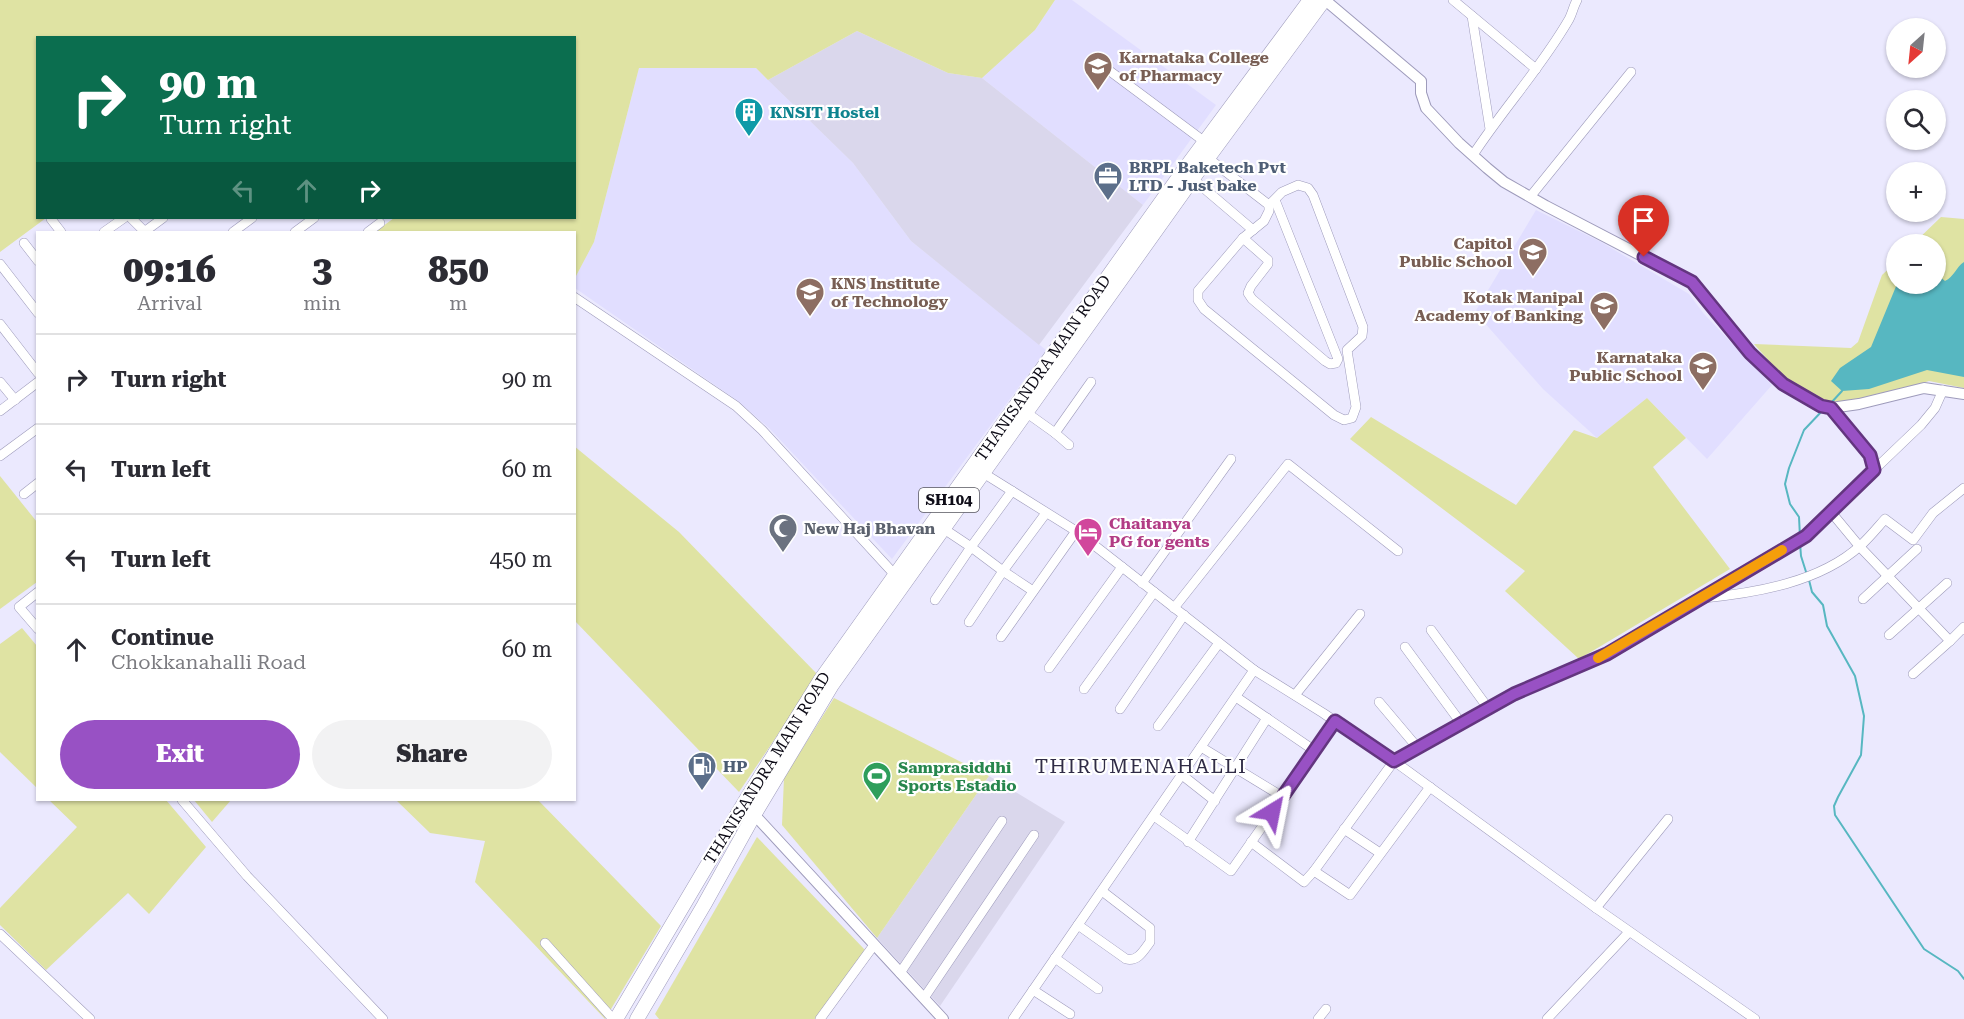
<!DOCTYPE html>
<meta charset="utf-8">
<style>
body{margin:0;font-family:"Roboto Serif",serif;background:#f2f2f3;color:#2b2b33;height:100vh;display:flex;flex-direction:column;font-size:22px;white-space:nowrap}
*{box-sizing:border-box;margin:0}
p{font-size:20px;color:#7c7c81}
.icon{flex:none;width:33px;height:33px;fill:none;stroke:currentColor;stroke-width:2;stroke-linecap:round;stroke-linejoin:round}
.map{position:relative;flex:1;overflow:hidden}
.details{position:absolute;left:36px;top:231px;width:540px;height:570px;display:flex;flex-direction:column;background:#fff;border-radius:0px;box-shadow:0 2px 4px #0004}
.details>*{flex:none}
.guide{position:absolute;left:36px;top:36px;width:540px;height:183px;border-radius:0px;box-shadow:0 2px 4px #0004;background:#0b6e4f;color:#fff;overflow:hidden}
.needle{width:39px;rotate:207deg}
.buttons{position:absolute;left:1886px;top:18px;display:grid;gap:12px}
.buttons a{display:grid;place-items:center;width:60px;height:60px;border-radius:50%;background:#fff;box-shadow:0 2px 4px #0004;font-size:30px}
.pin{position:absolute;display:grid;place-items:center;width:51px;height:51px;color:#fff;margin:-62px -26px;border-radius:50% 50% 50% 0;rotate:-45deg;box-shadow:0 0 6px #0007}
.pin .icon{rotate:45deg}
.me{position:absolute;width:66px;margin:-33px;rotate:35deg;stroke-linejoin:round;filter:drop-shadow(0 0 4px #0008)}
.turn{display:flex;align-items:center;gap:21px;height:126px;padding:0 24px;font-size:27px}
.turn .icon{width:78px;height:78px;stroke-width:2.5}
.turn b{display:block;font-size:42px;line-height:51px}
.lanes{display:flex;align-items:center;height:57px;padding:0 24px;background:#0003;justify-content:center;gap:30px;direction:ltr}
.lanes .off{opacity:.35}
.eta{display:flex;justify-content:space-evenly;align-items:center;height:102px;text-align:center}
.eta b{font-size:36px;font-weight:800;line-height:42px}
.primary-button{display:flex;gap:12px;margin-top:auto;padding:12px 24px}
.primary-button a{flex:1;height:69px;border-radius:36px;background:#9851c4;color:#fff;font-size:24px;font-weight:800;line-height:69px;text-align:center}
.primary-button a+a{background:#f2f2f3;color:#2b2b33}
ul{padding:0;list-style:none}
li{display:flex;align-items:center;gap:18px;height:90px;padding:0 24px;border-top:2px solid #e1e1e2}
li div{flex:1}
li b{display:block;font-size:22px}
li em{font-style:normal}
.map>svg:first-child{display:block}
</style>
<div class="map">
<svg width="1964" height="1019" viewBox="0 0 1964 1019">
<rect width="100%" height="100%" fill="#ebe9fe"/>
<g fill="#e1deff">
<polygon points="1055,0 1072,0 1216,105 1143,205 982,78 1035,30"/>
<polygon points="639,68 756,68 853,163 911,241 1046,350 892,559 769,428 738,401 575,288 575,278 594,242"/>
<polygon points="1536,210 1601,242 1689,294 1704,314 1772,385 1707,459 1647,398 1597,438 1543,389 1475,312"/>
</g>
<g fill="#dad7ec">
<polygon points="857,31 948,73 982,78 1143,205 1039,345 911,241 853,163 768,80"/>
<polygon points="989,776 1065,822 940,1006 877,938"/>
</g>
<g fill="#dfe3a3">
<polygon points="0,0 1055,0 1035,30 982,78 948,73 857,31 768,80 756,68 639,68 594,242 575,278 574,232 375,232 394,218 574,218 574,38 38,38 38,218 46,218 0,252"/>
<polygon points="1941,217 1964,219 1964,388 1929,381 1880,396 1837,404 1815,399 1784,378 1754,344 1851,348 1858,342 1882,275 1896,262 1896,284 1935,284 1935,244 1913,244"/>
<polygon points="1647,398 1686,438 1653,467 1730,569 1579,659 1505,591 1525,571 1350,439 1371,417 1516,505 1574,430 1597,438"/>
<polygon points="574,446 679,532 818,675 739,792 575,621"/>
<polygon points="0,476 37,522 37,582 0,609"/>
<polygon points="22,628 37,646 37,788 0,752 0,644"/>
<polygon points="834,698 989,776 877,938 782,825 784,778"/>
<polygon points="49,800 166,800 206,847 149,914 128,893 46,970 0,925 0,908 77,827"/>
<polygon points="194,800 231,800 212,822"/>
<polygon points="396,800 538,800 661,926 605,1019 475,882 485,841 430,833"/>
<polygon points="757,837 865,950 815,1019 659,1019 655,1014"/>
</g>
<path fill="#57b7c1" d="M 1964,262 L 1964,377 L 1927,370 L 1869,389 L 1842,391 L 1831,381 L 1840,368 L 1871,347 L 1897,284 L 1935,284 L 1935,273 L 1945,281 C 1954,277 1956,267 1964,262 Z"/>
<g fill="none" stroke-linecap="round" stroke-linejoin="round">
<g stroke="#57b7c1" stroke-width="2">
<polyline points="1830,404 1842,391"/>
<polyline points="1800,537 1799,517 1790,504 1785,484 1789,468 1804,430 1823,410"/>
<polyline points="1800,543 1801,556 1807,575"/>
<polyline points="1809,580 1812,592 1823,605 1827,626 1855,676 1864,716 1861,755 1838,797 1834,806 1835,815 1924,949 1958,971 1964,979"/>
</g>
<g stroke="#9e9bbb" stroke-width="10">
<g id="minor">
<polyline points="1453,0 1536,69"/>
<polyline points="1472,16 1490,129"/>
<polyline points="1099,63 1205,142"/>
<path d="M 1473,155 C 1503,109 1540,69 1568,21 C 1572,15 1573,7 1577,0"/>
<polyline points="1208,158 1269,205"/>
<polyline points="1193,179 1253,230"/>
<polygon points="1298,185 1308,188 1313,195 1363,327 1362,336 1347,350 1356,407 1352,418 1344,420 1334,415 1204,309 1198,300 1198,291 1243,238 1264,221 1269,211 1269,205 1282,192"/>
<polyline points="1530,197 1631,72"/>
<polyline points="131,218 145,232"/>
<polyline points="51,219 61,232"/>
<polyline points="104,232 124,218"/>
<polyline points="144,232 163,218"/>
<polyline points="233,232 252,218"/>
<polyline points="295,232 314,218"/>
<polyline points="368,232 380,223"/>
<polyline points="1243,238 1268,260 1268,264 1251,286 1248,293 1252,299 1325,361 1330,364 1336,363 1338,359 1275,200"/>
<polyline points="24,243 38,261"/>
<polyline points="0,264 38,313"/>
<polyline points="574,297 736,406 762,430 895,575"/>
<polyline points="0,324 38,373"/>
<polyline points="0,382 15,400"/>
<polyline points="0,411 38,382"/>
<polyline points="1027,413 1055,433 1091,382"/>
<polyline points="1055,433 1069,445"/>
<polyline points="0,456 38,428"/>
<polyline points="1874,470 1921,425 1935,408 1943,390"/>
<polyline points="980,471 1076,531 1254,670"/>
<polyline points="1012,491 971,547 1003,571 1046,513"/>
<polyline points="24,494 38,483"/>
<polyline points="1831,512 1860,547 1950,641 1913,674"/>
<polyline points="1142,583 1231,459"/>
<polyline points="38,592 19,607 38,629"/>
<path d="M 1704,598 C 1756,593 1820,582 1860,546 C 1869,538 1877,528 1885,519 L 1913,540 L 1933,513 L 1964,488"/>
<polyline points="1863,599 1917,549"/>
<polyline points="935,600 971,547 944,529"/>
<polyline points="1174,608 1288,464 1398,551"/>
<polyline points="969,622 1003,571 1033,591"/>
<polyline points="1431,630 1488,708"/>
<polyline points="1889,635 1947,583"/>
<polyline points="1001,637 1076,531"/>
<polyline points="1950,641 1964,627"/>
<polyline points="1405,647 1461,723"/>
<polyline points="1049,668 1122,567"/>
<polyline points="1084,689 1154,592"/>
<polyline points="1295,695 1360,614"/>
<polyline points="1236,697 1315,751"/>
<polyline points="1379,702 1417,747"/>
<polyline points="1120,709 1184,615"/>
<polyline points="1158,726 1219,643"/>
<polyline points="1182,775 1215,801"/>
<polyline points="1430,787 1350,895 1314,871 1394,761 1514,694 1607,654 1806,536 1874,470 1870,455 1831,408"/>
<polyline points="1283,797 1335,721"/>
<polyline points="182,800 247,876 383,1019"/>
<polyline points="1154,816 1231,871 1283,797 1201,747"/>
<polyline points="1344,829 1380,853"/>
<polyline points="1188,842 1267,718"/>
<polyline points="1251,842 1304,882 1314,871"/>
<polyline points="1596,908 1755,1019"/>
<path d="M 1078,925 L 1126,959 C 1138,962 1144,950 1150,942 L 1150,928 L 1102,891"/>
<polyline points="0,934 90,1019"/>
<polyline points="545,943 613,1019"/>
<polyline points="1055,958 1098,989"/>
<polyline points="900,973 1002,821"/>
<polyline points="1033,990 1070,1014"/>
<polyline points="924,998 1034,835"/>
<polyline points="820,1019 874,945"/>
<polyline points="1013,1019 1254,670 1323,713 1394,761 1596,908 1668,819"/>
<polyline points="1318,1019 1326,1009"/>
<polyline points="1547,1019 1629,932"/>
</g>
</g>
<g stroke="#9e9bbb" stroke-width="12">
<g id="tertiary">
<polyline points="1325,0 1421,81 1421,93 1426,108 1459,143 1487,168 1504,182 1546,206 1692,282 1750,353 1783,384 1804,397 1821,407 1831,408 1859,404 1924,388 1964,394"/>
<polyline points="750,810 943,1019"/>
</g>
</g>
<g stroke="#9e9bbb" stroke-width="15">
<g id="primary">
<polyline points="616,1019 744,803 821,679 1186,167 1310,0"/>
<polyline points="637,1019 704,905 754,815 832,685 1197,173 1324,0"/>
</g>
</g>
<use href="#minor" stroke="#fff" stroke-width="9"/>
<use href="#tertiary" stroke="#fff" stroke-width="10"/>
<use href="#primary" stroke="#fff" stroke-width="14"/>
</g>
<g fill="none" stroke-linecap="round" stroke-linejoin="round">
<g stroke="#63357f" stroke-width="15">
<polyline id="route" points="1272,812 1335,721 1394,761 1514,694 1607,654 1796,542 1806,536 1874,470 1870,455 1831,408 1821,406 1783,384 1750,353 1692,282 1644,257"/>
</g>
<use href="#route" stroke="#9851c4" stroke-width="10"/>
<polyline stroke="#f59e0b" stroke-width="10" points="1598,658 1782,550"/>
</g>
<defs>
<g id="university-pin" transform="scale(1.5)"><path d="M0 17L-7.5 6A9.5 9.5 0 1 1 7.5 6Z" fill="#8d6e63" stroke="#fff"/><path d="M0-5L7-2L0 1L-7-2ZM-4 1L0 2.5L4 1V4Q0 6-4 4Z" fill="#fff"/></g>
<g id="building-pin" transform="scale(1.5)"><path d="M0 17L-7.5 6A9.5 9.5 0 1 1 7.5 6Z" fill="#0f9aa8" stroke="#fff"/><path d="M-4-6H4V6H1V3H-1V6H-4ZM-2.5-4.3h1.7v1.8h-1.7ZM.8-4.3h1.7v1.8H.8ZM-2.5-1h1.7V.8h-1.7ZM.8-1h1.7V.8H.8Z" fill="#fff"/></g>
<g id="office-pin" transform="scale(1.5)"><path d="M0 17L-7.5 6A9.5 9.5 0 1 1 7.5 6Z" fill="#5c6f8a" stroke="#fff"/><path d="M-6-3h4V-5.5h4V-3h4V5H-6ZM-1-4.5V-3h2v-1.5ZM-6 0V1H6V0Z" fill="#fff"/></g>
<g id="school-pin" transform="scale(1.5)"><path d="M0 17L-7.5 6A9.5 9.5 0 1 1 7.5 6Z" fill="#8d6e63" stroke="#fff"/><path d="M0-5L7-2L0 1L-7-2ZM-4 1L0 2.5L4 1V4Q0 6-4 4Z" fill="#fff"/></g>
<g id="mosque-pin" transform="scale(1.5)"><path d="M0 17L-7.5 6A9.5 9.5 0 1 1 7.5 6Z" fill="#6b7280" stroke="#fff"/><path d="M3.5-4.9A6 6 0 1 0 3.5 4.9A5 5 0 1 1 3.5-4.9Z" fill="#fff"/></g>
<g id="hotel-pin" transform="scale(1.5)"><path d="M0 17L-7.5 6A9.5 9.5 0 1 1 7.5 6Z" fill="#d1479c" stroke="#fff"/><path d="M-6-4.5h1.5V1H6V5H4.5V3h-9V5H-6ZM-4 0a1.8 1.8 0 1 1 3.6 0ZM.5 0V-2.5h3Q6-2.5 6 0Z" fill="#fff"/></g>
<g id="fuel-pin" transform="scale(1.5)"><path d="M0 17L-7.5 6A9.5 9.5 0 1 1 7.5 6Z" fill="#5c6f8a" stroke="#fff"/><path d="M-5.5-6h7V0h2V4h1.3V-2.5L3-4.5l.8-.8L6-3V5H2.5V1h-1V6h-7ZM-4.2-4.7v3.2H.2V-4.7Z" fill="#fff"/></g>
<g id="stadium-pin" transform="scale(1.5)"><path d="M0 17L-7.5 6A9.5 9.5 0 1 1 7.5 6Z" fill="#2e9e5b" stroke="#fff"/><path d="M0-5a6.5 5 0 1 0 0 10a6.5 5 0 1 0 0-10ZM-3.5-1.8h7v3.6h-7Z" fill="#fff"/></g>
</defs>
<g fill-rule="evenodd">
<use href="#university-pin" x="1098" y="66"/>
<use href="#building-pin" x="749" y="112"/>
<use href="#office-pin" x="1108" y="176"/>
<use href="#school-pin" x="1533" y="252"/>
<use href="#university-pin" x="810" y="292"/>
<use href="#university-pin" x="1604" y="306"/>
<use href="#school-pin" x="1703" y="366"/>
<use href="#mosque-pin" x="783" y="528"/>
<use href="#hotel-pin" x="1088" y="532"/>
<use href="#fuel-pin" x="702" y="766"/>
<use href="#stadium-pin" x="877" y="776"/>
</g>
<g text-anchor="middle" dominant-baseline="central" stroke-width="4.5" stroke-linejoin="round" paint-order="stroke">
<rect fill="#fff" stroke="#56555d" stroke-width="1.5" x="919" y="488" width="60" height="24" rx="4.5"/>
<g font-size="15" font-weight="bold" fill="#0e0c17">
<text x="949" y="500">SH104</text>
</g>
<g font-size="16" font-weight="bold" fill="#785e54" stroke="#fff" text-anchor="end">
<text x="1119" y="57" text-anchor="start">Karnataka College<tspan x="1119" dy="18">of Pharmacy</tspan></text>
<text x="1512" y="243">Capitol<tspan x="1512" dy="18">Public School</tspan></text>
<text x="831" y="283" text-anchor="start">KNS Institute<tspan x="831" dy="18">of Technology</tspan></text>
<text x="1583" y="297">Kotak Manipal<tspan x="1583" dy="18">Academy of Banking</tspan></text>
<text x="1682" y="357">Karnataka<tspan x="1682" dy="18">Public School</tspan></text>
</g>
<g font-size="16" font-weight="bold" fill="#0d838f" stroke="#fff" text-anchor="start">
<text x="770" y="112">KNSIT Hostel</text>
</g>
<g font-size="16" font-weight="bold" fill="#4e5e75" stroke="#fff" text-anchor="start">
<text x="1129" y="167">BRPL Baketech Pvt<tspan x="1129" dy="18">LTD - Just bake</tspan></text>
<text x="723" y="766">HP</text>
</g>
<g font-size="16" fill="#0e0c17" stroke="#fff">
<text transform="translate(1043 368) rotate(-55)">THANISANDRA MAIN ROAD</text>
<text transform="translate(767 768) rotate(-58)">THANISANDRA MAIN ROAD</text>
</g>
<g font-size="16" font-weight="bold" fill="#b23c85" stroke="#fff" text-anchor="start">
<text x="1109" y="523">Chaitanya<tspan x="1109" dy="18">PG for gents</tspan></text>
</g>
<g font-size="16" font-weight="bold" fill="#5b616d" stroke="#fff" text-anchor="start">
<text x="804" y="528">New Haj Bhavan</text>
</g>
<g font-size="16" font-weight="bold" fill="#27864d" stroke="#fff" text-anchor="start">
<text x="898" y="767">Samprasiddhi<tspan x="898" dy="18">Sports Estadio</tspan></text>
</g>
<g font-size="20" letter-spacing="1.5" fill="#302c46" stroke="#fff">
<text x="1141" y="766">THIRUMENAHALLI</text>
</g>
</g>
</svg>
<div class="buttons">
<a><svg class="needle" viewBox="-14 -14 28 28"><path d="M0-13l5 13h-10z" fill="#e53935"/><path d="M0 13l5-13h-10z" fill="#7c7c81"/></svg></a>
<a><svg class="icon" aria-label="search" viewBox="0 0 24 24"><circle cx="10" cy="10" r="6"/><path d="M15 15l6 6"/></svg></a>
<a>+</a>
<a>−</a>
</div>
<div class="pin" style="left:1644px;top:257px;background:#d93025"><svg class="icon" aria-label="arrive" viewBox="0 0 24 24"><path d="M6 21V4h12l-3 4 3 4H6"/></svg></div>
<svg class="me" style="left:1272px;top:812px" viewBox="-20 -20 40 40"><path d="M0-17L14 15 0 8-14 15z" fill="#9851c4" stroke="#fff" stroke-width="4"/></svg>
<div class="guide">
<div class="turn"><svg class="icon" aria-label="right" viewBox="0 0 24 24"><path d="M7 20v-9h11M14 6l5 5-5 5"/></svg><div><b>90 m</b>Turn right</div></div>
<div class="lanes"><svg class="icon off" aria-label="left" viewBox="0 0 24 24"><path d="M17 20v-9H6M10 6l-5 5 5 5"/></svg><svg class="icon off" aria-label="ahead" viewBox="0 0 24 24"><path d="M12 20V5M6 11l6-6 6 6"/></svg><svg class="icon" aria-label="right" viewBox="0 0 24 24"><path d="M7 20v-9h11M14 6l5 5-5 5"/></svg></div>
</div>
<section class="details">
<div class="eta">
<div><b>09:16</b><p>Arrival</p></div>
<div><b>3</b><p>min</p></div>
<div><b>850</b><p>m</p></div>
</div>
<ul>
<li><svg class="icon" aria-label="right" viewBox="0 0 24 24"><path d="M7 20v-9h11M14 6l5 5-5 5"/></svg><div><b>Turn right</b></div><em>90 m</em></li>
<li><svg class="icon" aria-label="left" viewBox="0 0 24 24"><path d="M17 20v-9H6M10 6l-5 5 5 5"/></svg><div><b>Turn left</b></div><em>60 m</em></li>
<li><svg class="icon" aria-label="left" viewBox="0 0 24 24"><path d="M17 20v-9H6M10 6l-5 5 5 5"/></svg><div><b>Turn left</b></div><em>450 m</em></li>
<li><svg class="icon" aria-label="ahead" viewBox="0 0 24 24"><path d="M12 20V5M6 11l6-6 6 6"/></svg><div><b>Continue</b><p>Chokkanahalli Road</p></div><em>60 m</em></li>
</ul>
<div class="primary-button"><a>Exit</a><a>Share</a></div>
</section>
</div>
